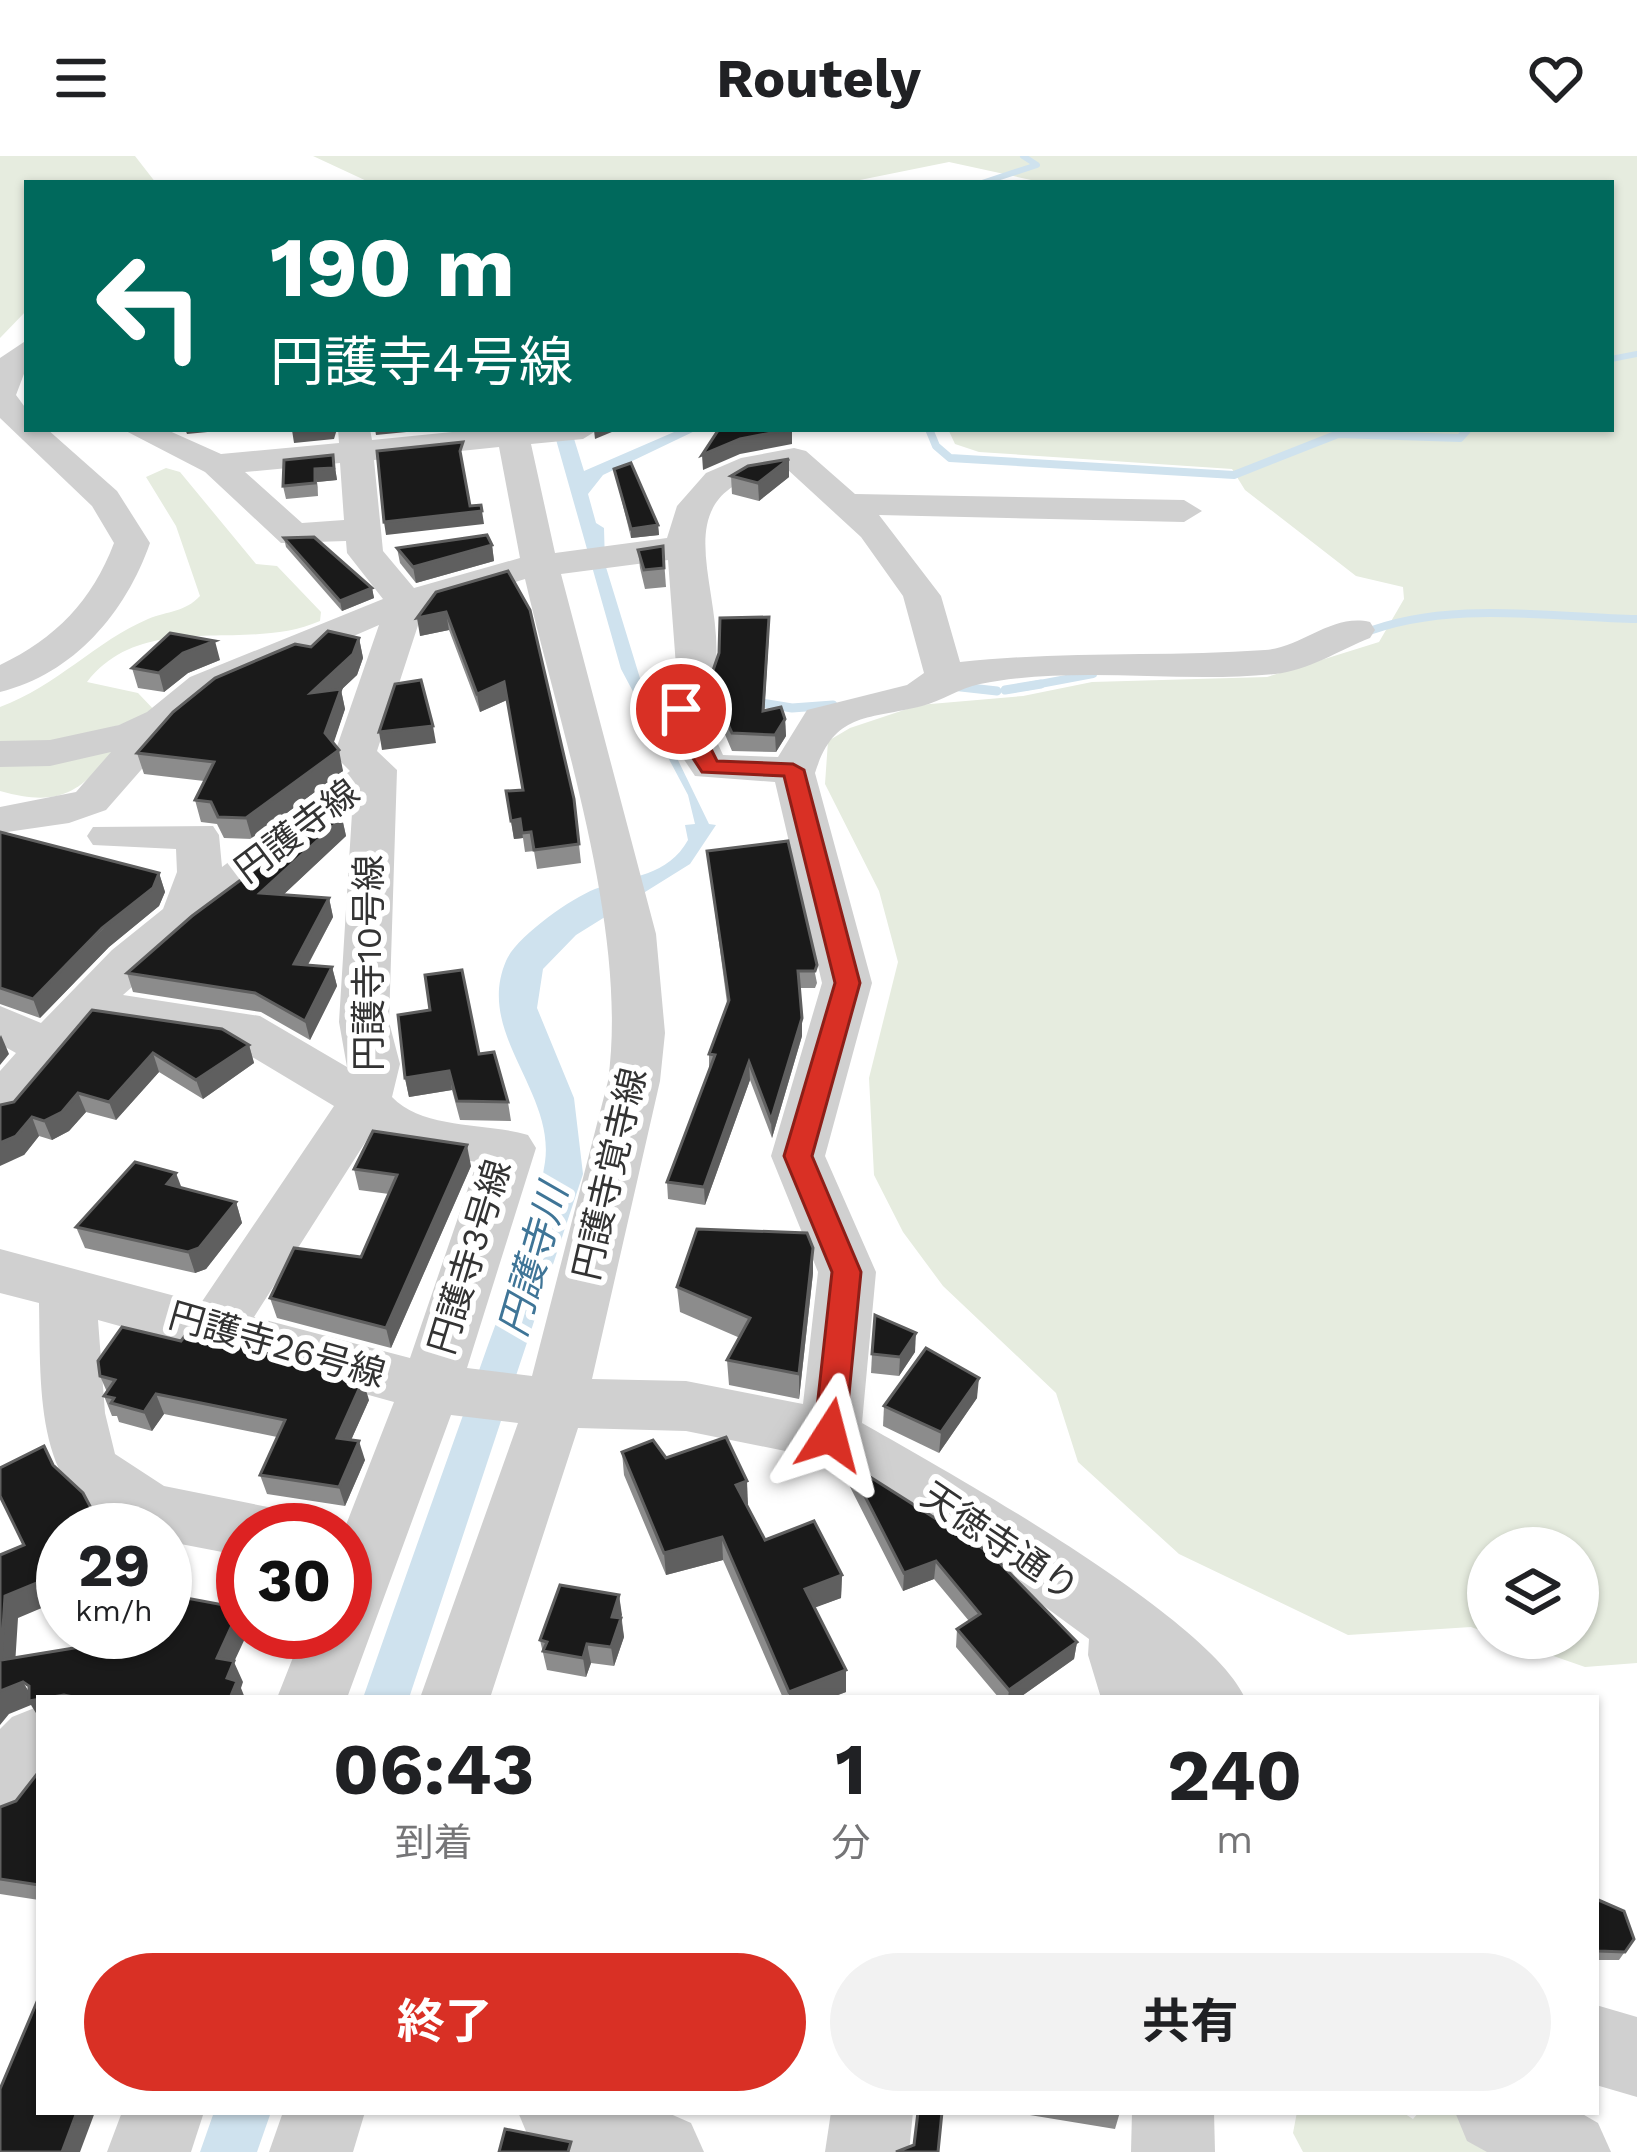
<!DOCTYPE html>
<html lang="ja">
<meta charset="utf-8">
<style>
body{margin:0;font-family:"Work Sans","Noto Sans JP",sans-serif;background:#f2f2f2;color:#202124;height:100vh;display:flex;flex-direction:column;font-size:45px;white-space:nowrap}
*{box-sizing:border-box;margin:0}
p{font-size:39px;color:#757577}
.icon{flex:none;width:66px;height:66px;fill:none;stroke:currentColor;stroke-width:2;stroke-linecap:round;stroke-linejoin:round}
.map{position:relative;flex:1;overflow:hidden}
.sheet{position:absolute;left:36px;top:1539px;width:1563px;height:420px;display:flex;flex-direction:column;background:#fff;border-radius:0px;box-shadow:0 3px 9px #0004}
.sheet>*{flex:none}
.guide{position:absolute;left:24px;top:24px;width:1590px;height:252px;border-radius:0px;box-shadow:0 3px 9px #0004;background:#00695c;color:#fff;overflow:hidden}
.buttons{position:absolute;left:1467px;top:1371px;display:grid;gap:24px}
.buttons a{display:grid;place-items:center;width:132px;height:132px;border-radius:50%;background:#fff;box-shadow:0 3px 9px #0004;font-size:60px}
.speed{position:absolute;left:36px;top:1347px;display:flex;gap:24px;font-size:60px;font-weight:700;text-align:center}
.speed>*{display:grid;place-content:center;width:156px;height:156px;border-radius:50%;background:#fff;box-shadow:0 3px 9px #0004;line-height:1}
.speed small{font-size:30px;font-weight:400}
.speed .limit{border:18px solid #d22;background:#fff;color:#111}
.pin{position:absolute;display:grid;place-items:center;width:102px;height:102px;color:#fff;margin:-51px;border:6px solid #fff;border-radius:50%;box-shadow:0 3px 12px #0007}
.me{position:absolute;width:132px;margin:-66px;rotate:9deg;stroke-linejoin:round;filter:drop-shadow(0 0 9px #0008)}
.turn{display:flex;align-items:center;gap:42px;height:252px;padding:0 48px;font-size:54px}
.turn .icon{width:156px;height:156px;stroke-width:2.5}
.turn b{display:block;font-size:84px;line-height:102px}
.eta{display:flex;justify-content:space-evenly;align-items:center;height:204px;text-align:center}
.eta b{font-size:72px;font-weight:700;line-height:84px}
.primary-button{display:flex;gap:24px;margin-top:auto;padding:24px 48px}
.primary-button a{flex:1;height:138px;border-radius:72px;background:#d93025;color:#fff;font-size:48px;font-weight:700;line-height:138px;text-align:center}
.primary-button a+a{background:#f2f2f2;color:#202124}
header{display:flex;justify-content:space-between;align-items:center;height:156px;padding:0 48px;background:#fff;font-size:54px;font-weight:700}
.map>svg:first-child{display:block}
</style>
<header><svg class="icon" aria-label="menu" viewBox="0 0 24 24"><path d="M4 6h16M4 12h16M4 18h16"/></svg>Routely<svg class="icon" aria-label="heart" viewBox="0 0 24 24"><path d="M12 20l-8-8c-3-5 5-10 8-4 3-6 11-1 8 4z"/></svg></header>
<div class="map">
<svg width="1637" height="1996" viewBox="0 0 1637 1996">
<rect width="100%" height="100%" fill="#fff"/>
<g fill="#e6ecdf">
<polygon points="0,0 135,0 156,27 27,27 27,154 0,182"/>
<polygon points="313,0 1637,0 1637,1507 1585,1511 1502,1482 1578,1482 1578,1392 1488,1392 1488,1477 1471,1471 1348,1479 1179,1398 1078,1306 1056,1237 943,1130 903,1076 874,1019 869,922 898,806 879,735 825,628 828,585 850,572 919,549 1023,540 1092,526 1267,521 1379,486 1404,443 1403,431 1356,420 1245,334 1232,313 979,296 955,288 948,273 1611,273 1611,27 1045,27 949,6 845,27 371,27"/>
<path d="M 166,312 L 180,316 L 256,408 L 277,410 L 321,456 L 320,465 C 245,498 145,452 87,526 L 138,537 L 158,558 L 64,585 L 0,589 L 0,551 C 57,530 96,485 148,463 C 168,455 185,456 200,440 L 176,370 L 146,321 Z"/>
<path d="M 121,587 C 82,634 63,653 0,635 L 0,608 Z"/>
<polygon points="1297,1956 1402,1956 1413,1963 1419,1956 1464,1956 1514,1996 1303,1996 1293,1977"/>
</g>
<g fill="#cfe2ee">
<path d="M 571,273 L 584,315 L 681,273 L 699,273 L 603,319 L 588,338 L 596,367 L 604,372 L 605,408 L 643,532 L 709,668 L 716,669 L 690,708 L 576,779 L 543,813 L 537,852 L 574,942 L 583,1018 L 409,1542 L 363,1542 C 402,1430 442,1318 482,1206 C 504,1142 535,1074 545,1006 C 555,935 475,877 506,805 C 516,781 570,743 595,733 C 631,720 668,720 688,684 L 685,669 L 695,668 L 688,639 L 621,513 L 555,280 Z"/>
<polygon points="214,1956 271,1956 257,1996 200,1996"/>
</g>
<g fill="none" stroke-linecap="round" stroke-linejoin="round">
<g stroke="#cfe2ee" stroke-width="6">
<polyline points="982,27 1037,9 1023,0"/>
<polyline points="1611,203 1637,198"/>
</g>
<g stroke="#cfe2ee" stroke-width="8">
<polyline points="929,273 936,290 950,302 1234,319 1338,278 1460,282 1468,273"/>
<path d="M 1362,478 C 1446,444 1548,461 1637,463"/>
<polyline points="952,530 957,531"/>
<polyline points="1024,531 1093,518"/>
</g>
<g stroke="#cfe2ee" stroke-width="9">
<polyline points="952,530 997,535"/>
<polyline points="1005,534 1041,528"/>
<polyline points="756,546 792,552 833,549"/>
</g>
<g fill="#d0d0d0" fill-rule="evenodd">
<path d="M 27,184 L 27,210 L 16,239 L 27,254 L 27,273 L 47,273 L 117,335 L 150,387 C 126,456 74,518 0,536 L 0,509 C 56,482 92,445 114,387 L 92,350 L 0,262 L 0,202 Z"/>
<path d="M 122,273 L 165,273 L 221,298 L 339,287 L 338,273 L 370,273 L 372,284 L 482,273 L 599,273 L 583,283 L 531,288 L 555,397 L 667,382 L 677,350 L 706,317 L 741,302 L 794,292 L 806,295 L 855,338 L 1184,344 L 1202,355 L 1184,366 L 879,359 L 941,440 L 960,506 C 1061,495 1163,501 1265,494 C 1301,492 1332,457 1370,466 L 1375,474 L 1370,482 C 1340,494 1307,515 1275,518 C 1178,528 1077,509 980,528 C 959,532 942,545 922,550 C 866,564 834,556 815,617 L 872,827 L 825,1000 L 876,1116 L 862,1267 C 948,1316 1208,1460 1245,1542 L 1101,1542 L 1088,1499 L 1089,1483 L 951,1382 L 815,1301 L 686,1275 L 578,1272 L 490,1542 L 420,1542 L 518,1267 L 451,1259 L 347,1542 L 277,1542 L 303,1476 L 345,1476 L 344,1374 L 394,1246 L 98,1164 L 105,1257 L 115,1298 L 164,1330 L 283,1354 L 292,1374 L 243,1374 L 243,1400 L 165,1385 L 165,1374 C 32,1374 41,1245 39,1147 L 0,1137 L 0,1093 L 201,1147 L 334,950 L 229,887 L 97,868 L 19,962 L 0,967 L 0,915 L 16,897 L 0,888 L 0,850 L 41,867 L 112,794 L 163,753 L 177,716 L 176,693 L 93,689 L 87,680 L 93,671 L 213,670 L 219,679 L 222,711 L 350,615 L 334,599 L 379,469 L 218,539 L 176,574 L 106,654 L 69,667 L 0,677 L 0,651 L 76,636 L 111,596 L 50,610 L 0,611 L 0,585 L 50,584 L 119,569 L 147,556 L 190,521 L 383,443 L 347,397 L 346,385 L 281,387 L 205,316 ZM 499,291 L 520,402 L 414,432 L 383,395 L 374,304 ZM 340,307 L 344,364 L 302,367 L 245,316 ZM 787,313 L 861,381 L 903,440 L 924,517 L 907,529 L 807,554 L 778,601 L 723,599 L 702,553 C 706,539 715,523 716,508 C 723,423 657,332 787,313 ZM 668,404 L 676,510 L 660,553 L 669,581 L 695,620 L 775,626 L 822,827 L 771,1000 L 818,1116 L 803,1248 L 686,1225 L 592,1223 L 660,925 L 665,877 L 656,778 L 561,418 ZM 525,423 C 560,574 629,773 608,925 L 532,1220 L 467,1212 L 536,992 L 528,979 C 485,966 423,974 392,941 L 400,908 L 389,866 L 397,614 L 377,595 L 423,454 ZM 352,657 L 339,866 L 347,911 L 260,860 L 123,839 L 195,775 ZM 368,982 L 392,993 L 477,1006 L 410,1202 L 254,1161 Z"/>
<polygon points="37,1551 39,1632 26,1659 0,1669 0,1573 12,1561"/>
<polygon points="1596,1849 1637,1861 1637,1941 1596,1929"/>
<polygon points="122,1956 204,1956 191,1996 107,1996"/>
<polygon points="283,1956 365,1956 353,1996 269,1996"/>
<polygon points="518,1956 666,1956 691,1967 704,1996 557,1996 530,1985"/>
<polygon points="831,1956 913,1956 909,1996 825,1996"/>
<polygon points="1132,1956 1214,1956 1215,1996 1131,1996"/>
<polygon points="1455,1956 1579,1956 1598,1967 1611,1996 1487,1996 1467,1985"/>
</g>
</g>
<g fill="#8c8c8c">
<polygon points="333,299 337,324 317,326 318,340 286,343 283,330"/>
<polygon points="789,303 789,321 759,345 732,338 731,320"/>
<polygon points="614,313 658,369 659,379 631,382"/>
<polygon points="284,382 372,432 374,442 342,455 286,391"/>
<polygon points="492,389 494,405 416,427 400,407 397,392"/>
<polygon points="663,390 666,431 645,433 640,412 638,394"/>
<polygon points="436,436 574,643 581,707 537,713 534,695 525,696 523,682 514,683 506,635 522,634 507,544 480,556 449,474 420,480"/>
<polygon points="769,461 764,555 785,563 786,580 776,596 732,595 710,543 709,526"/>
<polygon points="359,482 363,502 357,519 341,534 345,553 333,587 343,615 252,683 224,682 217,668 201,666 195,644 204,625 144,618 137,597 311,491"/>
<polygon points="220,504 188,517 164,536 138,532 132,512"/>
<polygon points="342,662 346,680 283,739 329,742 333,761 308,809 332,811 337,830 310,884 261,856 133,836 127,817"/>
<polygon points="0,676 159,717 165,736 159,750 109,791 40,862 0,848"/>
<polygon points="788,685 817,827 815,832 799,832 802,880 772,982 750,924 705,1049 668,1043 667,1026 709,914 709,898 727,847 707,695"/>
<polygon points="92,854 249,889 254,907 203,943 159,916 116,964 86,956 69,975 52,984 39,980 24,999 14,946"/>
<polygon points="479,898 508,946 511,965 460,964 452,934 409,941 405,922"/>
<polygon points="471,1010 391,1192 277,1162 270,1142 361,1101 389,1038 359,1034 354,1013"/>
<polygon points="182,1032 236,1046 242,1067 206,1113 195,1117 85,1092 76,1071"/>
<polygon points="813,1092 813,1117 799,1243 729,1229 727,1204 740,1182 680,1156 677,1131"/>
<polygon points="915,1196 899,1220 871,1217 872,1198"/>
<polygon points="100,1220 369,1244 351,1284 365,1304 345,1350 267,1338 260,1319 277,1281 164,1258 152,1275 119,1266 117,1260 112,1260 104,1240 107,1236"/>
<polygon points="977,1242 939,1297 883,1270 884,1250"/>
<polygon points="622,1296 666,1302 748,1348 746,1348 765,1384 842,1419 841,1442 815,1451 846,1514 846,1536 830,1542 783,1542 723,1404 666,1419 624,1319"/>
<polygon points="848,1307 1077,1486 1074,1503 1019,1542 999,1542 956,1491 957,1473 969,1465 934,1423 903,1435 847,1325"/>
<polygon points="619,1439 624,1481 614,1510 591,1507 586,1521 547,1514 540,1484"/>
<polygon points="39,1618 39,1744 0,1738 0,1651 16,1645"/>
<polygon points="1596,1743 1634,1783 1619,1804 1596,1804"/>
<polygon points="1012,1956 1120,1956 1115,1973"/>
</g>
<g fill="#5f5f5f">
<polygon points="185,273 228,273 228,274 187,278"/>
<polygon points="299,273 337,273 334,283 294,287 292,274"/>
<polygon points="375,273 437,273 376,279"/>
<polygon points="597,273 619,273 595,283 594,274"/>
<polygon points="792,273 792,288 740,298 703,314 702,299 740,283"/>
<polygon points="333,299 337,324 317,326 318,340 315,313"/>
<polygon points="789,303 789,321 759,345 758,327"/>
<polygon points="482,355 484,368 386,379 384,366"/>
<polygon points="658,369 659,379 631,382 631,373"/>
<polygon points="492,389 494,405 416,427 413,411"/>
<polygon points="372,432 374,442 342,455 340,445"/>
<polygon points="446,456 449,474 420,480 417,462"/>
<polygon points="769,461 769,478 763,573 763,555"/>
<polygon points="359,482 363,502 357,519 341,534 345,553 330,598 325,577 311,537"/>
<polygon points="215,485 220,504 188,517 164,536 159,517 183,497"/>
<polygon points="504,526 507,544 480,556 477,538"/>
<polygon points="785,563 786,580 776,596 775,579"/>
<polygon points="433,570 436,587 382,594 379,576"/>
<polygon points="339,594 343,615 252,683 246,662"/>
<polygon points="342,662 346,680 265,756 260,737"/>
<polygon points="520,663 523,682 514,683 511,665"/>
<polygon points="159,717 165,736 159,750 109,791 40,862 33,843"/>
<polygon points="329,742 333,761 298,827 294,808"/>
<polygon points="332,811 337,830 310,884 305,865"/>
<polygon points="802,862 802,880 772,982 771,964"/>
<polygon points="1,879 9,898 0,909 0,881"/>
<polygon points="249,889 254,907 203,943 196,924"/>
<polygon points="153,897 159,916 116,964 109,946"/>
<polygon points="749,906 750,924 705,1049 704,1031"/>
<polygon points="449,915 452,934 409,941 405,922"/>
<polygon points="78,937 86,956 69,975 52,984 44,965"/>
<polygon points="32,961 39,980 24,999 0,1010 0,987"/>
<polygon points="467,989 471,1010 391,1192 386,1172"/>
<polygon points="176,1017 184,1038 167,1028"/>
<polygon points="236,1046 242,1067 206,1113 195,1117 188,1096"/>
<polygon points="813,1092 813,1117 799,1243 799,1218"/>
<polygon points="916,1177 915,1196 899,1220 900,1201"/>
<polygon points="979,1222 977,1242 939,1297 941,1276"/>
<polygon points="363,1224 369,1244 343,1302 337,1282"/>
<polygon points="156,1238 164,1258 152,1275 144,1256"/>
<polygon points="359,1285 365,1304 345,1350 339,1331"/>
<polygon points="747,1325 748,1348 737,1352 736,1329"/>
<polygon points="722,1381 723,1404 666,1419 664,1397"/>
<polygon points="936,1405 934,1423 903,1435 904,1417"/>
<polygon points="61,1417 63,1443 18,1462 14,1525 1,1504 5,1440"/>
<polygon points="842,1419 841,1442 806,1455 805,1433"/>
<polygon points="619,1439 622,1459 614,1480 612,1461"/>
<polygon points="240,1452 243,1460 243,1476 248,1476 234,1506 243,1526 241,1532 245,1542 230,1542 217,1502"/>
<polygon points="621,1462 624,1481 614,1510 611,1491"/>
<polygon points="1077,1486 1074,1503 1019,1542 1008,1542 1009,1534"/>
<polygon points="587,1488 591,1507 586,1521 583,1502"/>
<polygon points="846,1514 846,1536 830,1542 789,1542 789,1536"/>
<polygon points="23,1526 34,1544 39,1543 39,1562 31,1549 9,1558 0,1569 0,1535"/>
<polygon points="77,1956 95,1956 80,1996 62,1996"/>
</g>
<g fill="#1a1a1a" stroke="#5f5f5f" stroke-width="3">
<polygon points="719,273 792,273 740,283 702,299"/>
<polygon points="463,286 460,295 470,350 481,349 482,355 384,366 377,295"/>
<polygon points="333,299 334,312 315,313 315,327 283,330 284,304"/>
<polygon points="789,303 758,327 731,320 748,310"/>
<polygon points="631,307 658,369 631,373 614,313"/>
<polygon points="487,379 492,389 413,411 397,392"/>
<polygon points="314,381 372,432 340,445 284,382"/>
<polygon points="663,390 664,412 644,414 638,394"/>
<polygon points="508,415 530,454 574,643 579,688 534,694 531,676 522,677 520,663 511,665 506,635 523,634 504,526 477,538 446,456 417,462 436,436"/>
<polygon points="769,461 763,555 781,551 785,563 775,579 732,577 709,526 719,497 720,462"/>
<polygon points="328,475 359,482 353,498 311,537 341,533 325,577 339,594 246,662 218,661 211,646 195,644 214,606 137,597 173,556 215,522 295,488 311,491"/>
<polygon points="170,477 215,485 183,497 159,517 132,512"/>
<polygon points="421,524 433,570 379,576 395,528"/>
<polygon points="335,654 342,662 260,737 329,742 294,808 332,811 305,865 255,837 127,817 192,760"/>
<polygon points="0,676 159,717 153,732 102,772 33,843 0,832"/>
<polygon points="788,685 817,809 815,815 798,815 802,862 771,964 749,906 704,1031 667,1026 715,899 709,898 729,844 707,695"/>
<polygon points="462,814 479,898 494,896 508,946 457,945 449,915 405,922 398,859 430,854 425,819"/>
<polygon points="92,854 222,873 249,889 196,924 153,897 109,946 78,937 62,956 44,965 32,961 16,980 0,987 0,949 14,946"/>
<polygon points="373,975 467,989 386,1172 270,1142 294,1092 361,1101 397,1019 354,1013"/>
<polygon points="135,1006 176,1017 167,1028 236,1046 199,1092 188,1096 76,1071"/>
<polygon points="697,1073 807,1077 813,1092 799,1218 727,1204 750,1162 677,1131"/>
<polygon points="875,1159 916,1177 900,1201 872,1198"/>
<polygon points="122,1171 181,1185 188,1176 363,1224 337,1282 359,1285 339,1331 260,1319 285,1264 156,1238 144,1256 111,1247 114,1242 104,1240 115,1224 100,1220 98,1205"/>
<polygon points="926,1192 979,1222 941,1276 884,1250"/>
<polygon points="726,1281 747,1325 736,1329 765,1384 814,1365 842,1419 805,1433 846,1514 789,1536 722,1381 664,1397 622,1296 653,1284 666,1302"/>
<polygon points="44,1290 53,1309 83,1337 100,1369 116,1363 118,1374 63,1374 63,1423 61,1417 5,1440 1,1504 80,1491 76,1476 165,1476 165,1438 240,1452 217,1502 234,1505 227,1522 237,1525 230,1542 78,1542 64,1539 29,1545 29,1530 23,1526 0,1535 0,1399 24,1389 0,1340 0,1312"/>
<polygon points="848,1307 990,1397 1077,1486 1009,1534 957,1473 980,1458 936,1405 904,1417"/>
<polygon points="560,1429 619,1439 612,1461 621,1462 611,1491 587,1488 583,1502 543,1495 547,1486 540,1484"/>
<polygon points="37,1618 39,1618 39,1729 0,1723 0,1651 16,1645"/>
<polygon points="1596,1743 1624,1755 1634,1783 1625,1796 1598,1795 1596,1793"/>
<polygon points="39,1841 39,1956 77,1956 62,1996 0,1996 0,1933"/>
<polygon points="918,1956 942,1956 938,1996 896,1996 914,1989"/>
<polygon points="505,1973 571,1986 568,1996 499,1996"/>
</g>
<polygon fill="#d93025" stroke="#8d1f18" stroke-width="3" points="674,549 689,549 717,605 793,608 804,614 860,827 812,1000 861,1116 845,1279 830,1292 814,1279 832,1116 784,1000 835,827 784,620 702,616 679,581"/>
<g text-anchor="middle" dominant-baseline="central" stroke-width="12" stroke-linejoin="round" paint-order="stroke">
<g font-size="36" fill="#333" stroke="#fff">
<text transform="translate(297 675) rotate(-37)">円護寺線</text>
<text transform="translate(369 807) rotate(-90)">円護寺10号線</text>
<text transform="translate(610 1018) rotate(-77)">円護寺覚寺線</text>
<text transform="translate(470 1101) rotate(-73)">円護寺3号線</text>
<text transform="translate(277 1189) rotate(16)">円護寺26号線</text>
<text transform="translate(1000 1386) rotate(34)">天徳寺通り</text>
</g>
<g font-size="39" font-style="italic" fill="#3f7597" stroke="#fff">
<text transform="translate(533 1104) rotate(-74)">円護寺川</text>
</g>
</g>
</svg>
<div class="buttons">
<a><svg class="icon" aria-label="layers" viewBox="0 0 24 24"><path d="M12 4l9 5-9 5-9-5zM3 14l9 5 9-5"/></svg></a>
</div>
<div class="speed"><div>29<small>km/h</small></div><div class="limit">30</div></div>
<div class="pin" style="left:681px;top:553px;background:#d93025"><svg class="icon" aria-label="arrive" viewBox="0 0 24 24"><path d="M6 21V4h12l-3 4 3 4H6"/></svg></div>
<svg class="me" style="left:830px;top:1279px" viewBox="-20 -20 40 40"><path d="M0-17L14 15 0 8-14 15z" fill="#d93025" stroke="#fff" stroke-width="4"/></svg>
<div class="guide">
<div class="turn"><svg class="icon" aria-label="left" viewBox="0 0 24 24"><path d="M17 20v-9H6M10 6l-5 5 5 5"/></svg><div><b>190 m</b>円護寺4号線</div></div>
</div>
<section class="sheet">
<div class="eta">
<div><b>06:43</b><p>到着</p></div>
<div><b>1</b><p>分</p></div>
<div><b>240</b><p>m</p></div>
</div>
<div class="primary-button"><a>終了</a><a>共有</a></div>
</section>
</div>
